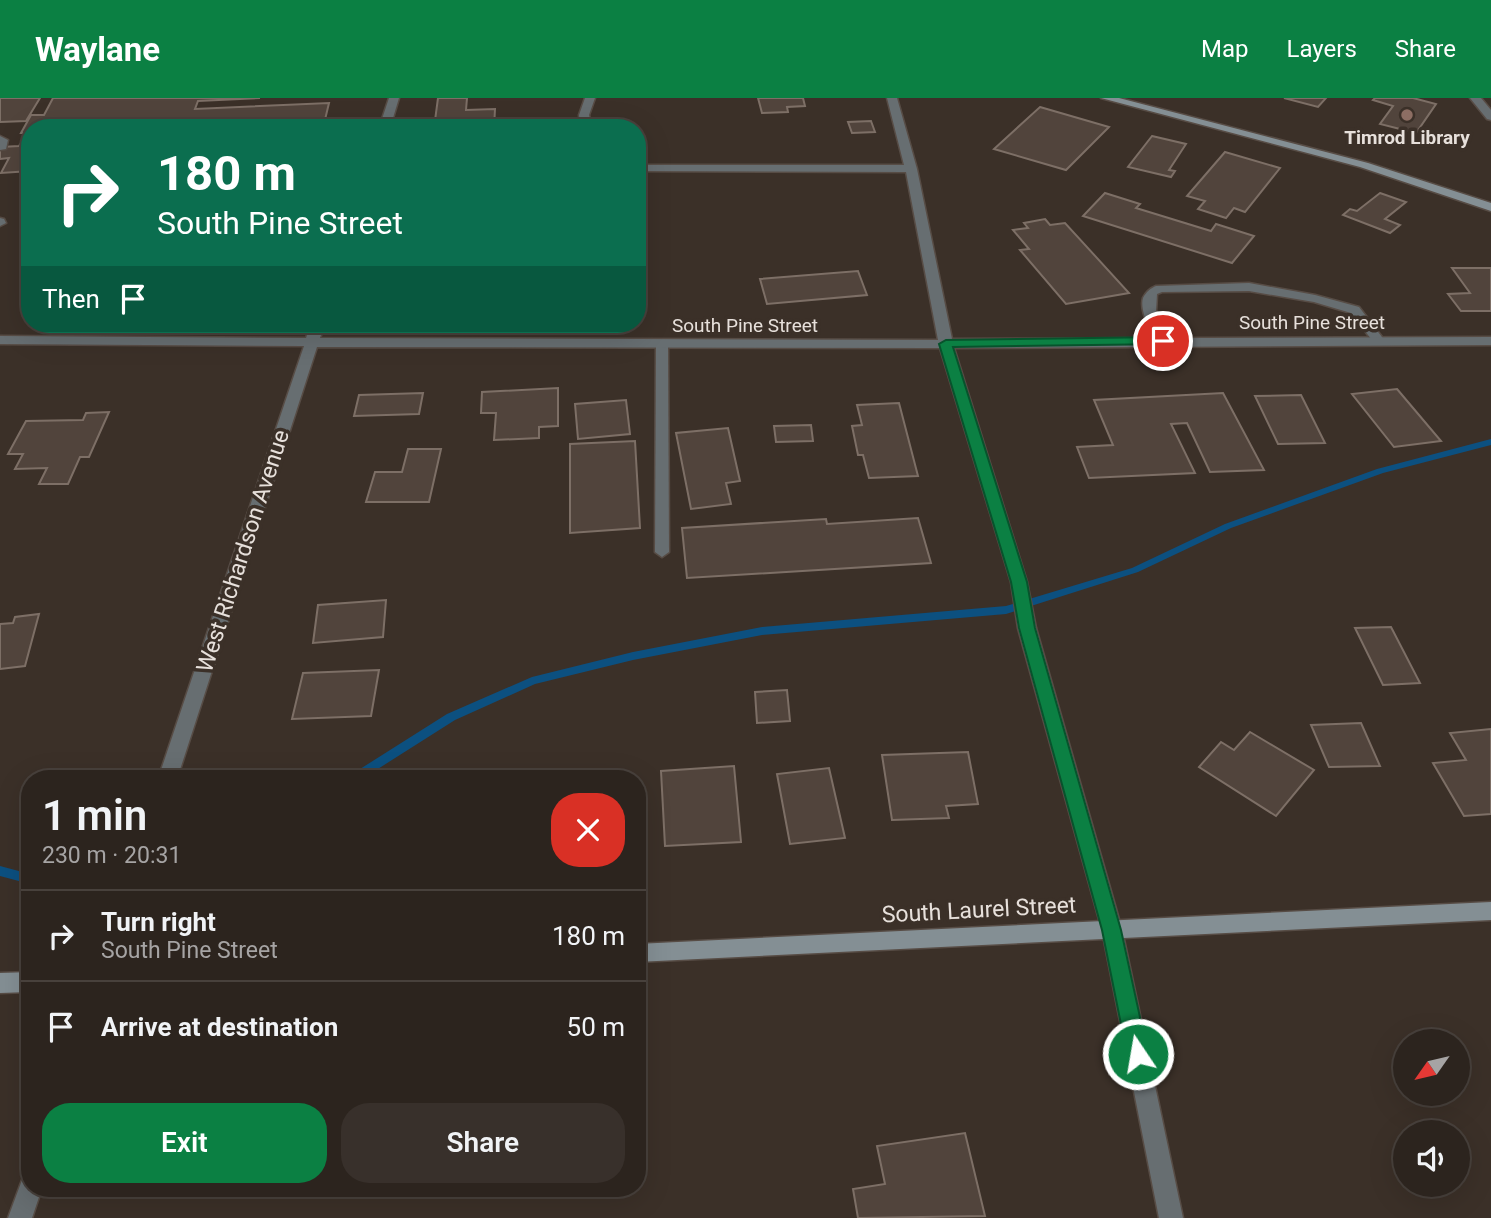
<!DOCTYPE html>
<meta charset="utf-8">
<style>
body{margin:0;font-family:Roboto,sans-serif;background:#38302b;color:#f1f3f6;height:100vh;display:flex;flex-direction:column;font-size:26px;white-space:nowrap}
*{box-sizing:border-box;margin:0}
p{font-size:23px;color:#a6a4a4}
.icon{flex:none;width:38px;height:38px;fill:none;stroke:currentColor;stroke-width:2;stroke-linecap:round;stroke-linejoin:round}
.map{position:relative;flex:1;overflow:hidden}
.panel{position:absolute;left:21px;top:672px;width:625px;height:427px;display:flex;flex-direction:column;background:#2c241e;border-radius:28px;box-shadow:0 7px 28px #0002,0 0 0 2px #48413c}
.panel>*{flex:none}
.banner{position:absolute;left:21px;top:21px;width:625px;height:214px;border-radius:28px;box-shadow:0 7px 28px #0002,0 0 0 2px #48413c;background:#0b6e4f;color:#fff;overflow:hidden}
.needle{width:46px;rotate:236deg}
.buttons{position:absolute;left:1393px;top:931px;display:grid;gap:14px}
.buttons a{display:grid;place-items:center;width:77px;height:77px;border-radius:50%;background:#2c241e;box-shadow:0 7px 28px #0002,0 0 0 2px #48413c;font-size:35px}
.pin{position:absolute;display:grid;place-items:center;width:60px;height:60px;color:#fff;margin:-30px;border:4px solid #fff;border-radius:50%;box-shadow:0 2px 7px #0007}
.me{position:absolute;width:77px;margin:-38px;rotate:348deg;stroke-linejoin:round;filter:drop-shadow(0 0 5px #0008)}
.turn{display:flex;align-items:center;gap:24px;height:147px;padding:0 21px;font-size:32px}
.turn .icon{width:91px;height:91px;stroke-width:2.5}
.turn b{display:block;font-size:49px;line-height:60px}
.then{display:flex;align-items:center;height:66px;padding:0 21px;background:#0003;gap:14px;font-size:26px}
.round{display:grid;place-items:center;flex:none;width:74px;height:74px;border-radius:28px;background:#38302b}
.summary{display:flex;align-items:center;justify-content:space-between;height:119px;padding:0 21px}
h1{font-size:42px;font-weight:600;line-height:52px}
.primary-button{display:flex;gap:14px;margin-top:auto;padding:14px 21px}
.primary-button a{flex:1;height:80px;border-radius:28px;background:#0b8043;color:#fff;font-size:28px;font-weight:600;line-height:80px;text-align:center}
.primary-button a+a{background:#38302b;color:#f1f3f6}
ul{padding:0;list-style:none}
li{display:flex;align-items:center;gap:21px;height:91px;padding:0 21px;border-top:2px solid #48413c}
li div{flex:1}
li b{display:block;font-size:26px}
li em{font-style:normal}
header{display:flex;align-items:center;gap:42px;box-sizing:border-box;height:98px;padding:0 35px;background:#0b8043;color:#fff}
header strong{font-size:33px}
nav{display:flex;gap:38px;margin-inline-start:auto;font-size:24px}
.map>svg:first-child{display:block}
</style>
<header>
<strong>Waylane</strong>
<nav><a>Map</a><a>Layers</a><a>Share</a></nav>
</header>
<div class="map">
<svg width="1491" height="1120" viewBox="0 0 1491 1120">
<rect width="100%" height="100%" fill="#3b3028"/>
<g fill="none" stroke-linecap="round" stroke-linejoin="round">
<g fill="#0c5080" fill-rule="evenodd">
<polygon points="1491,341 1491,347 1383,375 1231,430 1138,474 1006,516 762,537 633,562 535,586 455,622 362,681 347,681 349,678 447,616 532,579 633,554 762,529 1006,508 1132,470 1225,426 1377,371"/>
<polygon points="0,768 30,776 30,786 0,778"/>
</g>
</g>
<g fill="#51443c" stroke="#7d6f66" stroke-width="2">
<polygon points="0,0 40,0 26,23 0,24"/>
<polygon points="53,0 260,0 198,3 195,11 329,5 323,30 30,30 30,73 1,75 9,60 0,61 0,49 19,48 27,35 21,35 31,17 44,17"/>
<polygon points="438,0 467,0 466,12 495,11 494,30 434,30"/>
<polygon points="758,0 803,0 805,8 787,9 788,14 762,15"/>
<polygon points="1284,0 1326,0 1318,9"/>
<polygon points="1375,0 1413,0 1436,6 1416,35 1380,26 1393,8 1373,2"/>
<polygon points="1040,9 1109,29 1066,72 994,51"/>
<polygon points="871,23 875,34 852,35 848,24"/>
<polygon points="1152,38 1186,46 1169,72 1175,73 1171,79 1128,69"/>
<polygon points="1225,54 1280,70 1245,114 1234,110 1226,120 1198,111 1205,103 1187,98"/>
<polygon points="1105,95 1140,106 1136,110 1211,133 1216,126 1254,138 1232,165 1083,118"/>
<polygon points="1380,95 1406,104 1385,121 1400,127 1390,135 1343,117 1350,111 1357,113"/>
<polygon points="1045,121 1050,127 1065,125 1129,195 1066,206 1020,152 1029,151 1013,132 1028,130 1024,125"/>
<polygon points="1452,170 1491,170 1491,213 1461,213 1448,196 1470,195"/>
<polygon points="858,173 867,197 767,206 760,181"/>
<polygon points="558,290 558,328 539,329 539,340 494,342 496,315 481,315 482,294"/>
<polygon points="1397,291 1441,343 1394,349 1352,296"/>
<polygon points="423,295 419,316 354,318 359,297"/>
<polygon points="1223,295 1264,372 1210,374 1187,325 1171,326 1195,375 1089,380 1077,349 1113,347 1094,302"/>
<polygon points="1301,297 1325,345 1278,346 1255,298"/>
<polygon points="626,302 630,336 578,341 575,306"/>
<polygon points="899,305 918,378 869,380 863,357 858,357 852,328 862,327 857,307"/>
<polygon points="109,314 89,359 80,359 68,386 39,386 47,370 15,371 23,356 8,356 26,323 83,322 86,315"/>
<polygon points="811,327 813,343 776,344 774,328"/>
<polygon points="728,330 740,383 726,385 731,406 691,411 676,335"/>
<polygon points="635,343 640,430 570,435 570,346"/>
<polygon points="408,351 441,351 429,404 366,404 375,374 402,374"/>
<polygon points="918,420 931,465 687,480 682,430 826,421 827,426"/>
<polygon points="386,502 383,539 313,545 318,507"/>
<polygon points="39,516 25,568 0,571 0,526 13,525 15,519"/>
<polygon points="1391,529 1420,585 1383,587 1355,530"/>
<polygon points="379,572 371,618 292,621 303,575"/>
<polygon points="787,592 790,623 757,625 755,594"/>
<polygon points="1361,625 1380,668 1329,669 1311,627"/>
<polygon points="1491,631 1491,716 1464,718 1433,665 1466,662 1450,635"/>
<polygon points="1250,634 1314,672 1276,718 1199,669 1221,644 1234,652"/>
<polygon points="968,654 978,706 946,708 949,720 892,722 882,657"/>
<polygon points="734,668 741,744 665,748 661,673"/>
<polygon points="829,670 845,740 790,746 777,676"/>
<polygon points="965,1035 985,1118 858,1120 853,1091 885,1086 877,1048"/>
</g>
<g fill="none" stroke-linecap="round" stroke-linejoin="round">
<g stroke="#574c45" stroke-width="3">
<g id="lane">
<polygon points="0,38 8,42 6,51 0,52"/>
<polygon points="0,120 4,121 6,125 0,128"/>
<path d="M 1249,185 L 1315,197 L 1359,209 L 1385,243 L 1379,247 L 1375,246 L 1351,215 L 1314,204 L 1249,193 L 1162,194 L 1157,196 L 1156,214 L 1169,243 L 1163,247 C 1152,242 1139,212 1143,200 C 1146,194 1151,190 1156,188 Z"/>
<polygon points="662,243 668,247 669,454 662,459 655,454 656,247"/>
</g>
</g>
<g stroke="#574c45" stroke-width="3">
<g id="street">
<polygon points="389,0 399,0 390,30 379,30"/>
<polygon points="585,0 595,0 589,17 592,30 580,30 579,17"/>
<polygon points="887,0 897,0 917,71 952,241 1491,239 1491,247 954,250 1027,484 1036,530 1122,832 1183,1120 1159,1120 1102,832 1018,530 1011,484 940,250 317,249 177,681 158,681 304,248 0,246 0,238 306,240 311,226 325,226 320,240 938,242 906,74 637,73 637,67 904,67"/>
<polygon points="1470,0 1481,0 1491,12 1491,22 1487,21"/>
<polygon points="30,1078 30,1090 42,1090 32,1120 8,1120 22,1082"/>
</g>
</g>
<g stroke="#574c45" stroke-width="3">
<g id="secondary">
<polygon points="1101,0 1119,0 1368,65 1491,105 1491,113 1360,69"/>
<polygon points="1491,804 1491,822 637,864 637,846"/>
<polygon points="30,874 30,894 0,895 0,875"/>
</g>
</g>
<use href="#lane" fill="#676e71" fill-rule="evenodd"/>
<use href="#street" fill="#676e71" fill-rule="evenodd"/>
<use href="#secondary" fill="#848f94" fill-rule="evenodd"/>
</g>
<polygon fill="#0b8043" stroke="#07532c" stroke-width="2" points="1163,239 1168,240 1168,246 953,249 1027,484 1035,530 1121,832 1148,956 1145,962 1138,965 1130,962 1127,956 1102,832 1019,530 1011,484 939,246 946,242"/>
<circle fill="#8d6e63" stroke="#3b3028" stroke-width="2.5" cx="1407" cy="17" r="7"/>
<g text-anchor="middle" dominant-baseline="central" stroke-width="7" stroke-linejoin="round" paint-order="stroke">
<g font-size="19" font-weight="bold" fill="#e7e0db" stroke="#3b3028">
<text x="1407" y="39">Timrod Library</text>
</g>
<g font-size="19" fill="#e7e0db" stroke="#3b3028">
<text x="1312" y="224">South Pine Street</text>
<text x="745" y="227">South Pine Street</text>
</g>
<g font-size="23" fill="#e7e0db" stroke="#3b3028">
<text transform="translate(243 453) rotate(-72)">West Richardson Avenue</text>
<text transform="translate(979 812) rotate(-3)">South Laurel Street</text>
</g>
</g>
</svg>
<div class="buttons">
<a><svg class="needle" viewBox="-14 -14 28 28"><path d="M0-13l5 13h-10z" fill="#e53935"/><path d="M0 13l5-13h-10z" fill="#a6a4a4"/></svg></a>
<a><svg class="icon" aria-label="sound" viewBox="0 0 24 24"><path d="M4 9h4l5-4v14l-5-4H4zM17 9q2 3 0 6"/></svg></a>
</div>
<div class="pin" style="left:1163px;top:243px;background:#d93025"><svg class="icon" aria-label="arrive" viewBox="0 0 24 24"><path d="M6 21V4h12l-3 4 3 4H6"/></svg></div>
<svg class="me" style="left:1138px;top:956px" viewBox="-20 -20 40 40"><circle r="17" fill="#0b8043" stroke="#fff" stroke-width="3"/><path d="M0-11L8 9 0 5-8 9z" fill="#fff"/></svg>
<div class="banner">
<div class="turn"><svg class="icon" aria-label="right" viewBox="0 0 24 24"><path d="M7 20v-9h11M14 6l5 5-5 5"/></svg><div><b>180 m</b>South Pine Street</div></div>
<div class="then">Then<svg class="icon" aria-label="arrive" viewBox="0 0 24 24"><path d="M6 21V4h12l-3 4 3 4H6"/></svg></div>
</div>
<section class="panel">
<div class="summary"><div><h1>1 min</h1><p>230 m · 20:31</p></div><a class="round" style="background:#d93025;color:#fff"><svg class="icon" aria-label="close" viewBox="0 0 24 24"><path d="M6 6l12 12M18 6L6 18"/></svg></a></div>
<ul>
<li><svg class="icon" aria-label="right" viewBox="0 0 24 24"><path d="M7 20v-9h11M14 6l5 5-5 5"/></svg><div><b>Turn right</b><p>South Pine Street</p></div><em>180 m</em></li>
<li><svg class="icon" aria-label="arrive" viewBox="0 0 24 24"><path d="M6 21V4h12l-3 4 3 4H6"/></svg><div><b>Arrive at destination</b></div><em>50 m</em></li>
</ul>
<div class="primary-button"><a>Exit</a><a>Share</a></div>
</section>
</div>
